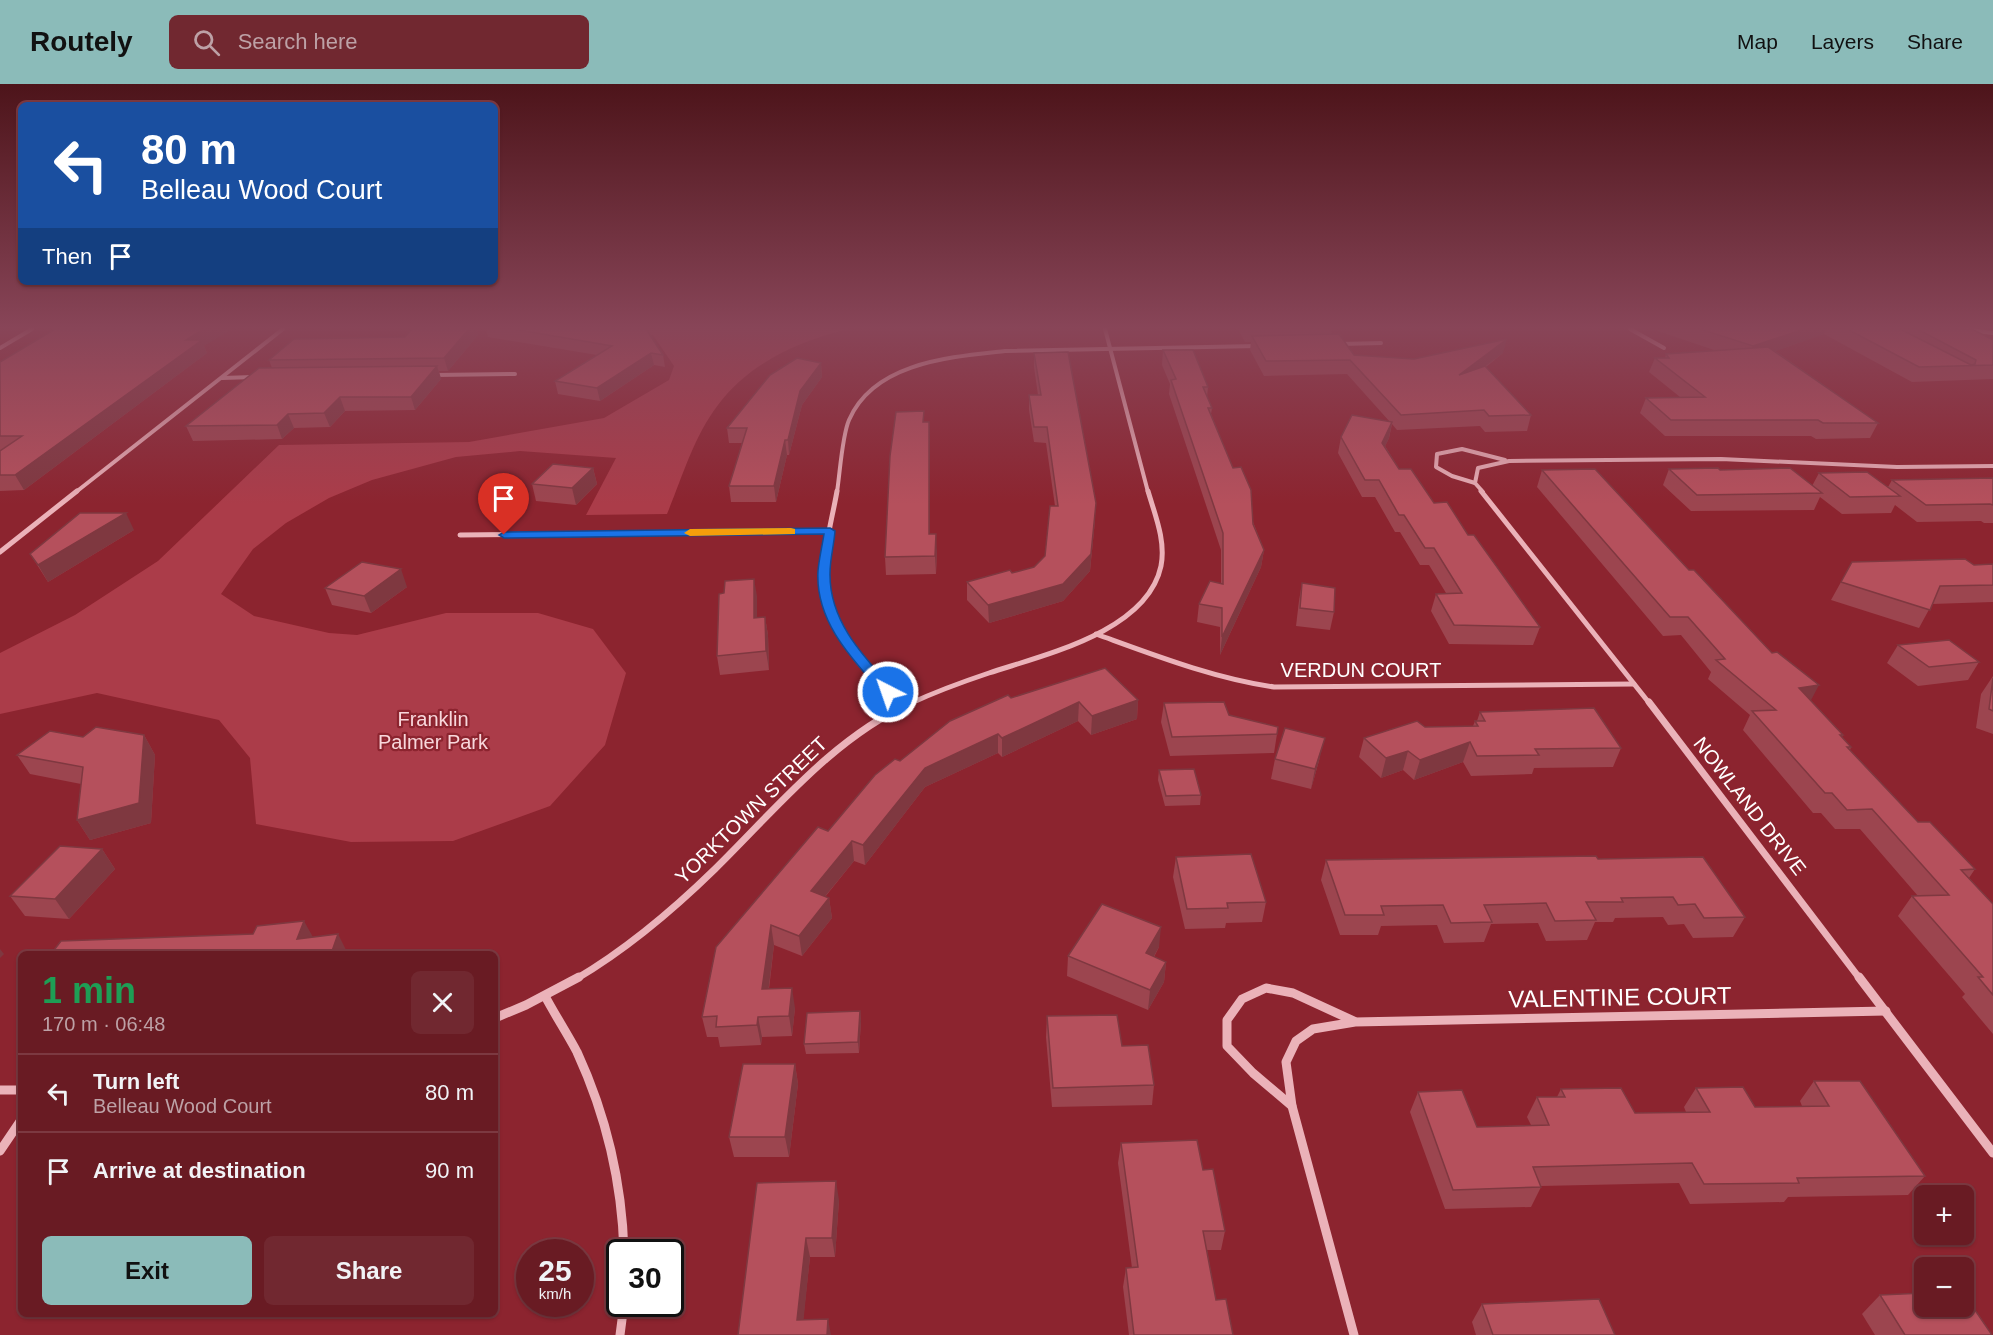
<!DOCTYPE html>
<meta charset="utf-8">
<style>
body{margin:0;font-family:Arial,sans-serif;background:#712830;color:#f1f3f6;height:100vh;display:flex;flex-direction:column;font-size:22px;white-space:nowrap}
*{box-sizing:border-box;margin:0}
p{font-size:20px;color:#bda1a6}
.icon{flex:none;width:33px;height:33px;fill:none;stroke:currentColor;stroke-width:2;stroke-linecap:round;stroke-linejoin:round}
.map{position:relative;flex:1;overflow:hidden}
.sheet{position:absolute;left:18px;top:867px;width:480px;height:366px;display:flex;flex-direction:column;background:#691b23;border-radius:9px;box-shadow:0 2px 4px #0004,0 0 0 2px #7c3941}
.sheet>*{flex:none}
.hud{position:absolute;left:18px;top:18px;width:480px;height:183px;border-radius:9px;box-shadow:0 2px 4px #0004,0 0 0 2px #7c3941;background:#1a4fa0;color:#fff;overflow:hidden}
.fabs{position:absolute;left:1914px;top:1101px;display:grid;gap:12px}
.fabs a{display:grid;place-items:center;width:60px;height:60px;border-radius:9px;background:#691b23;box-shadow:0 2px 4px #0004,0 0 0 2px #7c3941;font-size:30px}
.speed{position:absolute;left:516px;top:1155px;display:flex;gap:12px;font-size:30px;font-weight:700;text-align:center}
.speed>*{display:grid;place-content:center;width:78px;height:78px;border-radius:50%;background:#691b23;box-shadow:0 2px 4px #0004,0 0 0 2px #7c3941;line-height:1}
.speed small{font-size:15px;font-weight:400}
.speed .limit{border:3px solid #111;border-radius:9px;background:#fff;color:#111}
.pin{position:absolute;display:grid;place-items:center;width:51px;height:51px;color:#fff;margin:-62px -26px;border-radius:50% 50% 50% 0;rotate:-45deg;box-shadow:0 0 6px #0007}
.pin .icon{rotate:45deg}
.me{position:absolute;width:66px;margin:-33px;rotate:319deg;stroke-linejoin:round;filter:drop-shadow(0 0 4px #0008)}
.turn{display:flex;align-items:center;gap:21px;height:126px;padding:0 24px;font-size:27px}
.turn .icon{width:78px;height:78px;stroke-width:2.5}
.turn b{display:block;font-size:42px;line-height:51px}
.then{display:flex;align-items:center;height:57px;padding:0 24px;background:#0003;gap:12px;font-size:22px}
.round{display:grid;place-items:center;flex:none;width:63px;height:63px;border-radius:9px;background:#712830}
.summary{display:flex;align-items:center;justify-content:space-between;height:102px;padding:0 24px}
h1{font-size:36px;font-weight:700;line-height:45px;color:#1e9e55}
.primary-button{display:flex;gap:12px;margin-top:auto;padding:12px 24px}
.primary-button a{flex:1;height:69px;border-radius:9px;background:#8bbbb9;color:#111;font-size:24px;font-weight:700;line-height:69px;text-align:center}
.primary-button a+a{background:#712830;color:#f1f3f6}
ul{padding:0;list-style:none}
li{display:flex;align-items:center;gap:18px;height:78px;padding:0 24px;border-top:2px solid #7c3941}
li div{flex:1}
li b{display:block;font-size:22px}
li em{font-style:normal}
header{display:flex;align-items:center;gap:36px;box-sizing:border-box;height:84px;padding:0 30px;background:#8bbbb9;color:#111}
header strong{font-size:28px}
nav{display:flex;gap:33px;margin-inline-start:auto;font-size:21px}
.search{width:420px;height:54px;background:#712830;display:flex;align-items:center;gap:15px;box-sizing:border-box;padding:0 21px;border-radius:9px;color:#bda1a6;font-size:22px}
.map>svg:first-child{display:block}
</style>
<header>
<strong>Routely</strong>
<div class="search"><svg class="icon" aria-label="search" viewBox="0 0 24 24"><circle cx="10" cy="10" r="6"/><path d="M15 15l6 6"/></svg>Search here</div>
<nav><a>Map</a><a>Layers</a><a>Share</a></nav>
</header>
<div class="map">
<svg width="1993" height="1251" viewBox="0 0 1993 1251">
<rect width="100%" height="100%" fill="#8c242f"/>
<path fill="#ab3c49" d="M 616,245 L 848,245 C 799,257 749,279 718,321 C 694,352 682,394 667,430 L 586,431 L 616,374 L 520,367 L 456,373 L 372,396 L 329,414 L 286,439 L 253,465 L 221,510 L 254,532 L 329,549 L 357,551 L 446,529 L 538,529 L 593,545 L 626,589 L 605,661 L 550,722 L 453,757 L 351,758 L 256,740 L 250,674 L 219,636 L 97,609 L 0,630 L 0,569 L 75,531 L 158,477 L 279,361 L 469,358 L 604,334 L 669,296 L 674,282 L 653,251 Z"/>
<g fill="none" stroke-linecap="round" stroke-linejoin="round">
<g stroke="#ebb2b9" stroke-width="4">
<polyline points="1105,245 1148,408"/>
<polyline points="1630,245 1664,264"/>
<polyline points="1961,245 1993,249"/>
<polyline points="1339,260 1381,259"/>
<polyline points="0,264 32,245"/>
<polyline points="434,291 515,290"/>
<polyline points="222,294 253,293"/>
<polyline points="1475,399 1452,392 1436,383 1437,370 1462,365 1505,376"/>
<polyline points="76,408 283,245"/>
<path d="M 837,408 C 840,389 842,352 849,336 C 874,278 951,273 1005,267 L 1257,262"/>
<polyline points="1483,408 1475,399 1478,384 1509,377 1721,375 1897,383 1993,382"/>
</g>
<g stroke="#ebb2b9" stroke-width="5">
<path d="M 837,407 C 833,431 823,467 824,490 C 826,544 865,582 899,620"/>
<polyline points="1481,407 1650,620"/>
<polyline points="460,451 830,447"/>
<polyline points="0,468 77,407"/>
<path d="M 1096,550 C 1154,571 1213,594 1274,603 L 1634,600"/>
<path d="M 909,620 C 935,608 962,598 989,589 C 1043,571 1147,548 1161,482 C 1166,457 1155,431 1148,407"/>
</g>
<g stroke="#ebb2b9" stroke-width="7">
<polyline points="898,618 902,623"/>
<polyline points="1649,618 1860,895"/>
<path d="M 576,895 C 627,865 673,826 715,785 C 777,724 832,655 912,618"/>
</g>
<g stroke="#ebb2b9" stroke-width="9">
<polyline points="1859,893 1993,1069"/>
<path d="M 545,912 C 555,931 567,949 577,968 C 606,1031 622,1099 624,1168"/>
<polyline points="495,934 526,921 579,893"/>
<polyline points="0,1006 21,1006"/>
<polyline points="1292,1022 1253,989 1227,962 1227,936 1242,915 1266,904 1293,909 1354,937"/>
<polyline points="0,1067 21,1036"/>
<polyline points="620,1251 624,1220"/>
<polyline points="1354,1251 1292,1022 1286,978 1296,957 1313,945 1355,938 1886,927"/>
</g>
</g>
<g fill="#9c454f">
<polygon points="412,245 476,245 478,251 448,287 439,287 441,295 415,326 345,327 330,343 294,344 282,355 193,357 186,342 272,284 269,276 405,253"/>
<polygon points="486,245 646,245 663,271 665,283 654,281 600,317 558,310 555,297 597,271 488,253"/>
<polygon points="1238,245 1332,245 1331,250 1354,271 1414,275 1503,269 1486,283 1531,331 1527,347 1485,348 1480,342 1397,346 1392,340 1389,354 1385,362 1399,385 1468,451 1540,543 1533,561 1449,560 1431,527 1436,510 1446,509 1429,481 1420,481 1400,448 1395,448 1375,413 1362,413 1338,369 1341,353 1390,338 1347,290 1264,292 1250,266 1251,258 1245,258"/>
<polygon points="1652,245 1972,245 1993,256 1993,295 1912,298 1824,250 1775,267 1878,339 1870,354 1816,355 1811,352 1665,352 1640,329 1646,314 1680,313 1649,288 1655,274 1665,274 1666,270 1717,267"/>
<polygon points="204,262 207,269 24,406 0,407 0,278"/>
<polygon points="1163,266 1208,303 1207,313 1212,324 1211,330 1264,466 1261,483 1220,571 1220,543 1197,538 1199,520 1221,499 1221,466 1169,310 1170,300 1162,281"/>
<polygon points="1034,269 1095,436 1090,487 1063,517 989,539 967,516 967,498 1012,489 1034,483 1045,472 1055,422 1046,359 1034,358 1029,326 1029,311 1038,311 1034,283"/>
<polygon points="821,279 822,293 802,321 789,371 787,371 776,418 731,418 729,402 742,359 729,359 727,344"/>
<polygon points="924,338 929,338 930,450 937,467 936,490 886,491 885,473"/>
<polygon points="593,384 597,400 576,421 536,417 532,400"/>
<polygon points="1669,385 1720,386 1812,402 1819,389 1888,403 1892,396 1993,394 1993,439 1984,439 1981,437 1917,438 1895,421 1891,429 1842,430 1820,413 1814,426 1691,427 1663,401"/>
<polygon points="1542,386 1811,617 1843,651 1842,653 1851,663 1850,666 1918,738 1975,785 1969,794 1993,820 1993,950 1962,913 1965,910 1898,832 1912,812 1918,812 1860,745 1835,745 1821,729 1813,729 1743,646 1750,631 1708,595 1711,588 1681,551 1663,552 1537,403"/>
<polygon points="134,446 48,498 41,487 30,470"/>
<polygon points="1993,480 1993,518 1932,520 1919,544 1831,516 1841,498"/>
<polygon points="1302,499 1334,528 1330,546 1296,542 1299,517"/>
<polygon points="407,503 371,529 332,521 325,504"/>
<polygon points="757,512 757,534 765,533 768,551 769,586 720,591 717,572"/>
<polygon points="1898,561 1979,578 1968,596 1918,602 1887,579"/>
<polygon points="1993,592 1993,650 1976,644 1981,610"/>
<polygon points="1011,614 1138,616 1137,635 1091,651 1078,637 1002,673 998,669 925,703 865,781 854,777 825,813 829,814 832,834 802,872 774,861 769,905 795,924 792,952 762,953 761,961 720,963 718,953 707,953 702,933 828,747 900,677"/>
<polygon points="1164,619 1229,631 1277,650 1274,669 1170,672 1161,638"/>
<polygon points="1480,628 1621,664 1613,683 1534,684 1532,690 1471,692 1463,678 1414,696 1403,686 1381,694 1359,673 1364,654 1425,643 1473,642 1475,637 1477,637"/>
<polygon points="144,651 155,671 151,739 90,756 77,736 81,700 30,690 17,671 83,653"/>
<polygon points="1320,673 1311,705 1271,695 1275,675"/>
<polygon points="1159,686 1201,711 1200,721 1165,722 1158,696"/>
<polygon points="102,765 115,785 69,835 25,832 10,812"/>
<polygon points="1176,773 1266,818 1262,838 1226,839 1225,844 1185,845 1173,793"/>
<polygon points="1598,775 1745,833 1733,853 1693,854 1684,840 1668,841 1663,833 1615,834 1613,838 1595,838 1587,856 1546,857 1538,839 1491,840 1484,858 1444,859 1437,841 1381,842 1378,851 1340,851 1321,796 1326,776"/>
<polygon points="1159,863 1154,873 1166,878 1164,898 1148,926 1067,892 1068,872"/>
<polygon points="860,927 861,937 859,969 806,970 804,960"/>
<polygon points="1047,932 1122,962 1154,1001 1152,1021 1052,1023 1046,953"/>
<polygon points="795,980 798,1000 789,1073 734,1073 729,1053"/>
<polygon points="1814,997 1925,1092 1908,1111 1788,1113 1784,1118 1690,1120 1679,1099 1541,1102 1541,1103 1531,1123 1445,1125 1410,1028 1418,1008 1477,1043 1531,1041 1527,1033 1537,1013 1557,1013 1561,1005 1635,1029 1686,1028 1684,1023 1696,1004 1755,1023 1802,1022 1800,1017"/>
<polygon points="1121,1059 1203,1086 1225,1147 1221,1166 1207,1166 1216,1216 1233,1251 1129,1251 1123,1203 1126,1184 1132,1184 1118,1079"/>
<polygon points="757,1099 839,1116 835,1173 810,1173 803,1236 738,1251"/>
<polygon points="1880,1211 1992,1251 1875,1251 1862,1230"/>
<polygon points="1482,1220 1615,1251 1476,1251 1472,1238"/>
</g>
<g fill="#7f3840">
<polygon points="204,245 232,245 204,262 207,269 24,406 15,391 186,256"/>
<polygon points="469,245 476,245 478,251 448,287 444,274"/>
<polygon points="1804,245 1826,245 1824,250 1747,277 1753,262"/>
<polygon points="1507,255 1503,269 1455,305 1459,291"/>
<polygon points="651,269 654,281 600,317 597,304"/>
<polygon points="821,279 822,293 802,321 789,371 788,356 800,307"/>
<polygon points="437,282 441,295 415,326 411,313"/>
<polygon points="340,313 345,327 330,343 324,329"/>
<polygon points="288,330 294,344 282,355 277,341"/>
<polygon points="929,338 930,354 930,467 929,450"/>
<polygon points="1392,338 1389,354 1379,375 1382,359"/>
<polygon points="785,356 787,371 776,418 774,402"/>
<polygon points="593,384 597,400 576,421 572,404"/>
<polygon points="1096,419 1090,487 1063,517 989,539 988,521 1063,500"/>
<polygon points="126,429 134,446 48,498 38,481"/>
<polygon points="936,450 937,467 936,490 935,472"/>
<polygon points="1264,466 1261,483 1220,571 1222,553"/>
<polygon points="401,485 407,503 371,529 364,512"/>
<polygon points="754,495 757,512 757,552 754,534"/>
<polygon points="765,533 768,551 769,586 766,567"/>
<polygon points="1819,601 1809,620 1799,604"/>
<polygon points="1138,616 1137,635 1091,651 1092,632"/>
<polygon points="1079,618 1078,637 1002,673 1002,654"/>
<polygon points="998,650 998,669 925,703 865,781 863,761 925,684"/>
<polygon points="144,651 155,671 151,739 90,756 77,736"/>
<polygon points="1325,654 1320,673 1311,705 1315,685"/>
<polygon points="1470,658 1463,678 1414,696 1420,676"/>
<polygon points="1408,667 1403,686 1381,694 1386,674"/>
<polygon points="852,757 854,777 813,827 811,807"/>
<polygon points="102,765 115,785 69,835 55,815"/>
<polygon points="829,814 832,834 802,872 799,852"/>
<polygon points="304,837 314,855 297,855"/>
<polygon points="771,841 774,861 766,925 762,905"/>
<polygon points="1161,843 1159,863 1144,890 1146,869"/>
<polygon points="338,850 347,868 347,870 331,870"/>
<polygon points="0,865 4,870 0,874"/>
<polygon points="1166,878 1164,898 1148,926 1150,906"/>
<polygon points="792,904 795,924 792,952 789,932"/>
<polygon points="860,927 861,937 859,969 858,958"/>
<polygon points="758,933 762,953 761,961 757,941"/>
<polygon points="795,980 798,1000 789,1073 785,1053"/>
<polygon points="836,1097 839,1116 835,1173 832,1154"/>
<polygon points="806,1154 810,1173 802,1251 797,1236"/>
<polygon points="828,1235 831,1251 827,1251"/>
</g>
<g fill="#b5505c" stroke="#7f3840" stroke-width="1.5">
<polygon points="55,245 204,245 186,256 202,256 15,391 0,391 0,367 22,352 0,352 0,278"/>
<polygon points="412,245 469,245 444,274 269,276 294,255 405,253"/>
<polygon points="513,245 646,245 663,271 651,269 597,304 555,297 612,262"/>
<polygon points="1700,245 1804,245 1753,262"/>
<polygon points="1847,245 1900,245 1971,281 1975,280 1976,276 1917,245 1972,245 1993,256 1993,281 1919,283"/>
<polygon points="1339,250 1354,271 1414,275 1507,255 1459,291 1485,282 1531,331 1489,332 1484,326 1401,331 1350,276 1266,277 1252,252"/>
<polygon points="1768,263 1878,339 1823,339 1818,336 1671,336 1646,314 1705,313 1655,274 1669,274 1666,270"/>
<polygon points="1163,266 1193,266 1208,303 1203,303 1212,324 1208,324 1233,384 1241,383 1251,406 1253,440 1264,466 1222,553 1222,524 1199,520 1210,497 1223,500 1223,449 1171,296 1176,295"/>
<polygon points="1068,268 1096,419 1091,470 1063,500 988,521 967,498 1010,486 1012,489 1034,483 1045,472 1050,422 1058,422 1047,343 1034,343 1029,311 1041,311 1034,269"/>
<polygon points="797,274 821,279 800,307 788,356 785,356 774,402 729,402 747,344 727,344 770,291"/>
<polygon points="437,282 411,313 340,313 324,329 288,330 277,341 186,342 259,284"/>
<polygon points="924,327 923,338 929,338 929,450 936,450 935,472 885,473 890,372 896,328"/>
<polygon points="1352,331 1392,338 1382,359 1399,385 1411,385 1434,419 1447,418 1468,451 1474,451 1540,543 1454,541 1436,510 1462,509 1434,464 1425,464 1404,431 1399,431 1379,396 1365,396 1341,353"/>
<polygon points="553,380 593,384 572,404 532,400"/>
<polygon points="1718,384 1720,386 1790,384 1822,409 1697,411 1669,385"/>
<polygon points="1595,385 1689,486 1694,486 1772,569 1777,568 1819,601 1799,604 1843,651 1840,651 1851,663 1847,663 1918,738 1930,738 1975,785 1961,786 1993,820 1993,911 1978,893 1983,893 1912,812 1949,811 1872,725 1847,726 1832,709 1825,709 1752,627 1776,626 1716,576 1725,575 1688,533 1670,533 1542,386"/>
<polygon points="1867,388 1900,412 1850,413 1819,389"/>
<polygon points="1993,394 1993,421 1990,420 1926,421 1892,396"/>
<polygon points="80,429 126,429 38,481 30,470"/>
<polygon points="1965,475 1974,481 1993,480 1993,501 1940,502 1930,526 1841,498 1852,478"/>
<polygon points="362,478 401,485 364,512 325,504"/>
<polygon points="754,495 754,534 765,533 766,567 717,572 719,510 724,509 725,497"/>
<polygon points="1302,499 1335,504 1334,528 1300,524"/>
<polygon points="1949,556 1979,578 1929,583 1898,561"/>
<polygon points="1105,584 1138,616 1092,632 1079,618 1002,654 998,650 925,684 863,761 852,757 811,807 829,814 799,852 771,841 762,905 792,904 789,932 758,933 757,941 716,943 717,932 702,933 716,863 818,743 828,747 875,691 895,675 900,677 950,637 1008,611 1011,614"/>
<polygon points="1993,594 1993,627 1989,625"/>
<polygon points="1224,618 1229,631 1278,643 1277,650 1172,653 1164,619"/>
<polygon points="1594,624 1621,664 1535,665 1539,671 1477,672 1470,658 1420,676 1408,667 1386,674 1364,654 1417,637 1425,643 1478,642 1475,637 1485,637 1480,628"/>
<polygon points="96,643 144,651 139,719 77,736 83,683 17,671 50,647 83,653"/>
<polygon points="1285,644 1325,654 1315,685 1275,675"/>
<polygon points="1194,685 1201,711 1166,712 1159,686"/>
<polygon points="60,762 102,765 55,815 10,812"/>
<polygon points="1251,770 1266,818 1227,819 1228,824 1187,825 1176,773"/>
<polygon points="1596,772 1598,775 1703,773 1745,833 1704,834 1695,820 1678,821 1673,813 1621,814 1623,818 1586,818 1596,836 1555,837 1546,819 1484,821 1492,838 1451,839 1443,821 1381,822 1384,831 1345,831 1326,776"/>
<polygon points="1102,820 1161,843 1146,869 1166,878 1150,906 1068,872"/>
<polygon points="304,837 297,855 338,850 331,870 51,870 61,857 253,850 257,842"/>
<polygon points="860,927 858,958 804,960 807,929"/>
<polygon points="1117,931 1122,962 1148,961 1154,1001 1053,1004 1047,932"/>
<polygon points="743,980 795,980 785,1053 729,1053"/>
<polygon points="1814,997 1860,997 1925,1092 1797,1094 1799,1099 1704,1100 1692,1079 1533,1083 1541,1103 1453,1106 1418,1008 1462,1006 1477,1043 1549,1041 1537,1013 1565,1013 1561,1005 1621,1004 1635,1029 1710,1028 1696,1004 1743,1003 1755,1023 1829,1022"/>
<polygon points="1197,1056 1203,1086 1213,1085 1225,1147 1203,1147 1216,1216 1226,1215 1233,1251 1134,1251 1126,1184 1138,1183 1121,1059"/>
<polygon points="836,1097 832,1154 806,1154 797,1236 828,1235 827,1251 738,1251 757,1099"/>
<polygon points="1924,1209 1924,1222 1964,1222 1964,1210 1992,1251 1905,1251 1880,1211"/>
<polygon points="1599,1215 1615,1251 1493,1251 1482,1220"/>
</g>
<linearGradient id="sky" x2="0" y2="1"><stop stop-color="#4d141a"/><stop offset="0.58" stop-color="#884558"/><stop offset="1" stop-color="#884558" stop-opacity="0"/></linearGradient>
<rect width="1993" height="420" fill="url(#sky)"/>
<path fill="#1a73e8" stroke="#114b97" stroke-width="1.5" d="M 830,444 L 835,447 C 834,461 830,475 830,489 C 829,537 863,572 893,605 L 895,608 L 893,611 L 884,611 C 853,576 815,538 818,487 C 819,475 822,463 824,450 L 504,454 L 499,451 L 504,448 Z"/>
<polygon fill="#f59e0b" points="791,444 795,445 795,450 690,452 684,449 690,445"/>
<g text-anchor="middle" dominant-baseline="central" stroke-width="4.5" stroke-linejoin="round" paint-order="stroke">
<g font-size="20" fill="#fff" stroke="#8c242f">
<text x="1361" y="586">VERDUN COURT</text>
<text transform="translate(1750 722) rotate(52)">NOWLAND DRIVE</text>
<text transform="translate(751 726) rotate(-44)">YORKTOWN STREET</text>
</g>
<g font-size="20" fill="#f8d7db" stroke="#8c242f">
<text x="433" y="635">Franklin<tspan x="433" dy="23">Palmer Park</tspan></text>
</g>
<g font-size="24" fill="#fff" stroke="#8c242f">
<text transform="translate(1620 913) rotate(-1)">VALENTINE COURT</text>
</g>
</g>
</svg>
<div class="fabs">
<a>+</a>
<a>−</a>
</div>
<div class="speed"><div>25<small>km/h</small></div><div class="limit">30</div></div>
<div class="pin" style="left:504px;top:451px;background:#d93025"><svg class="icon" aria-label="arrive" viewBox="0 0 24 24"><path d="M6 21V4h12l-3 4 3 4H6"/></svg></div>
<svg class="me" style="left:888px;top:608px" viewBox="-20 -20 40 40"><circle r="17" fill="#1a73e8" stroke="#fff" stroke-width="3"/><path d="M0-11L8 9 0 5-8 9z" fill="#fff"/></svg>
<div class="hud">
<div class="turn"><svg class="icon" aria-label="left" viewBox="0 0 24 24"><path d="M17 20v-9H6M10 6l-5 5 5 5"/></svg><div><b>80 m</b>Belleau Wood Court</div></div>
<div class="then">Then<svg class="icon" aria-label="arrive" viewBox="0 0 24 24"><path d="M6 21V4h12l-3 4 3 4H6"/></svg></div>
</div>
<section class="sheet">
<div class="summary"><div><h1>1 min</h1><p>170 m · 06:48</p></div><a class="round"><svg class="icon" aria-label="close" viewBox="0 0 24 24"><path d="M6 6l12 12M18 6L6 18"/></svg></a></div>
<ul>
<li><svg class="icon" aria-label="left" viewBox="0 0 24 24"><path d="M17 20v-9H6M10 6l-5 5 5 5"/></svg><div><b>Turn left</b><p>Belleau Wood Court</p></div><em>80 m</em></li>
<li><svg class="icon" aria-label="arrive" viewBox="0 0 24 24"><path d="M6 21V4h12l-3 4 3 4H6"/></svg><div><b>Arrive at destination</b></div><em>90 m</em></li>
</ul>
<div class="primary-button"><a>Exit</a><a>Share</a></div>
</section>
</div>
